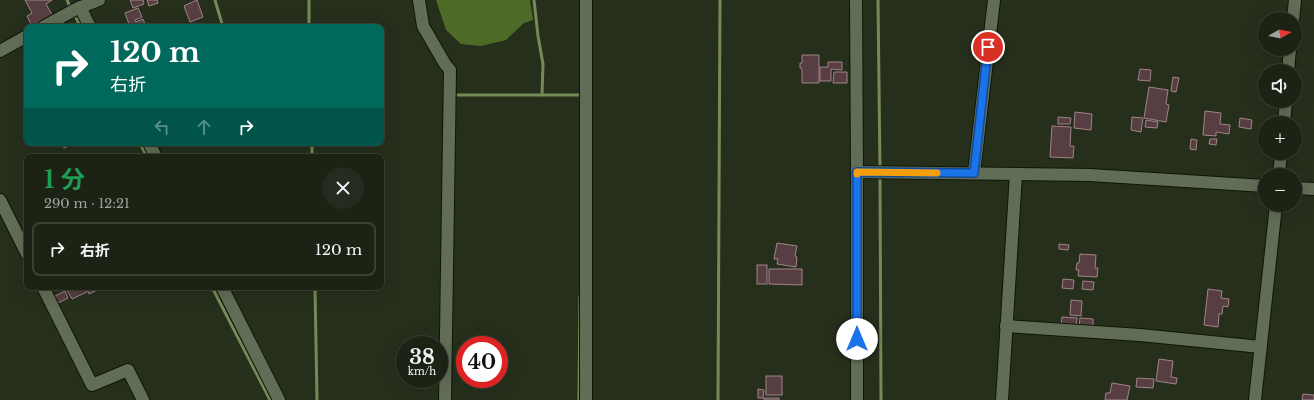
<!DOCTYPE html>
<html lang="ja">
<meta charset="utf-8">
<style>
body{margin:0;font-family:"Libre Baskerville","Noto Sans JP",serif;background:#252b1e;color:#f1f3f6;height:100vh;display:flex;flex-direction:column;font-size:15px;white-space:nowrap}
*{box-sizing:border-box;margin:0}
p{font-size:13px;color:#a0a4a0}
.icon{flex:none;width:22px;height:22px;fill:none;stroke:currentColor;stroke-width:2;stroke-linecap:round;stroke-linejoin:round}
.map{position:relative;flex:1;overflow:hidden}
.sheet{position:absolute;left:24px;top:154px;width:360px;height:136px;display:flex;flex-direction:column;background:#1c2315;border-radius:8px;box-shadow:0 4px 16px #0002,0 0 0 1px #3a4034}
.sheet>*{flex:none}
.guide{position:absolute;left:24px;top:24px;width:360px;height:122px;border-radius:8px;box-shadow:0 4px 16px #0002,0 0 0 1px #3a4034;background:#00695c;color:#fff;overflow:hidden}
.needle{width:26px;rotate:81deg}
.buttons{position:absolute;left:1258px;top:12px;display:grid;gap:8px}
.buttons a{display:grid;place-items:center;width:44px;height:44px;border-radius:50%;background:#1c2315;box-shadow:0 4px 16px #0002,0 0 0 1px #3a4034;font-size:20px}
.speed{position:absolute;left:396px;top:336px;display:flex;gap:8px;font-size:20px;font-weight:700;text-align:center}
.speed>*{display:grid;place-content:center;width:52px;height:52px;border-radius:50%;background:#1c2315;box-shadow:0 4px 16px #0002,0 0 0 1px #3a4034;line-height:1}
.speed small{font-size:10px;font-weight:400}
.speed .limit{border:6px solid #d22;background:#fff;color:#111}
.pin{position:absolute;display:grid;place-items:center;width:34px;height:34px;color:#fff;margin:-17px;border:2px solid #fff;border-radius:50%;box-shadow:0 1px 4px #0007}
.me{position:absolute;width:44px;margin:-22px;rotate:0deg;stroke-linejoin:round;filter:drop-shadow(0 0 3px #0008)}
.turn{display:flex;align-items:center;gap:14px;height:84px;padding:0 20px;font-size:18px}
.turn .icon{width:52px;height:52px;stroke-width:2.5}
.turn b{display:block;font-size:28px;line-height:34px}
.lanes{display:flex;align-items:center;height:38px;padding:0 20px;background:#0003;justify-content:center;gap:20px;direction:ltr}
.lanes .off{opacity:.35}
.round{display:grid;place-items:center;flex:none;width:42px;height:42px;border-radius:21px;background:#252b1e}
.head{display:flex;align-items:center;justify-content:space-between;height:68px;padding:0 20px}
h1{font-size:24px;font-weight:700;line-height:30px;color:#1e9e55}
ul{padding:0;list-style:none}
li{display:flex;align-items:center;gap:12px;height:54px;margin:0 8px 6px;padding:0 12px;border:2px solid #3a4034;border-radius:8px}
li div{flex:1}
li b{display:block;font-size:15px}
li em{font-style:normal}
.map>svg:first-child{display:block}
</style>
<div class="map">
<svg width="1314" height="400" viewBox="0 0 1314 400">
<rect width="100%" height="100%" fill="#262f1c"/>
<polygon fill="#4d6a27" points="436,0 530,0 533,20 524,23 506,40 481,46 461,44 446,30"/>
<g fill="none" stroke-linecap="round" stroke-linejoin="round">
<g stroke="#758b57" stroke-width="3">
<polyline points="67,0 71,9"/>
<polyline points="215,0 223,27"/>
<polyline points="309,0 309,27"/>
<polyline points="534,0 538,36 543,64 542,95"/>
<polyline points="878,0 880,170"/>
<polyline points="74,14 81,27"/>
<polyline points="458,95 581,95 581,98"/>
<polyline points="140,143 147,157"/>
<polyline points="312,143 312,157"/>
<polyline points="880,176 881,400"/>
<polyline points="212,287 270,400"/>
<polyline points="315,287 317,400"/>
<polyline points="579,400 580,296"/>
<polyline points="718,400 720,0"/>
</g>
</g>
<g fill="#573e42" stroke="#a18488">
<polygon points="25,0 52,0 46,4 52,15 32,26 27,16 32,13"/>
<polygon points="130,0 143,0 144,4 133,8"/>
<polygon points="147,0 157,0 158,3 149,6"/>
<polygon points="197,0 203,17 190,22 184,6"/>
<polygon points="138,8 142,17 135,20 136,22 143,19 146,27 121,27 129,24 125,13"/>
<polygon points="802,55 819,55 819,83 802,83 802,69 800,68 800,63 802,63"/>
<polygon points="828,62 842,62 842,70 831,69 831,81 820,81 820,67 828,67"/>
<polygon points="1140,69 1151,70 1150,81 1138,80"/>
<polygon points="834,72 847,72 847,83 833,83"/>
<polygon points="1173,77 1179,78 1176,92 1171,91"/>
<polygon points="1149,87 1168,90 1166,104 1169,105 1166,122 1144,118"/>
<polygon points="1205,111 1221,113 1220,124 1230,125 1229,134 1216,132 1216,136 1203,135"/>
<polygon points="1075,112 1092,114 1091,130 1074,128"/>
<polygon points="1058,117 1071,118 1070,124 1058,124"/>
<polygon points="1132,117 1143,118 1141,132 1131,130"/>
<polygon points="1240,118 1252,120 1251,129 1239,127"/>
<polygon points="1146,120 1158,122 1157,128 1145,127"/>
<polygon points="1052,126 1071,127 1070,146 1074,146 1073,158 1050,157"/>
<polygon points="1191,139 1197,140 1196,150 1190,149"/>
<polygon points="1210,139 1217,139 1216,145 1209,144"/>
<polygon points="62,143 75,143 64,148"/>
<polygon points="777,243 797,246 795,256 797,257 796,267 777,264 778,259 774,259"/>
<polygon points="1059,244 1069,245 1068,250 1059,249"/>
<polygon points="1080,254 1096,255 1095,268 1098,268 1097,277 1078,276 1079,270 1076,270 1077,263 1079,263"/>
<rect x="757" y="265" width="10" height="19"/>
<polygon points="769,269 802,269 802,285 769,284"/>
<polygon points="1063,279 1074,280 1073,289 1062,288"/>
<polygon points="1083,281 1094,282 1093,290 1082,289"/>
<polygon points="74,287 84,287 87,292 72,299 67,290"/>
<polygon points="90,287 103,287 89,294 87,289"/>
<polygon points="1208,289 1222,291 1221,298 1229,299 1228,307 1223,306 1222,314 1219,314 1218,327 1204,325"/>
<polygon points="65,291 68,298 58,303 55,296"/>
<polygon points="1071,300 1082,301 1081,316 1070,315"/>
<polygon points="1062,317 1077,318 1076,326 1061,325"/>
<polygon points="1080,318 1093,319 1093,327 1079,327"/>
<polygon points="1159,359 1173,361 1171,377 1177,378 1176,384 1156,381"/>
<rect x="766" y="376" width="16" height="19"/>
<polygon points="1137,378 1154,379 1153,388 1136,387"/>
<polygon points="1112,383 1130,386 1127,400 1105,400 1106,393 1110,393"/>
<polygon points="758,389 764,390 763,398 758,398"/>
<polygon points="1303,394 1314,395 1314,400 1302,400"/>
<rect x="764" y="398" width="15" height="2"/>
</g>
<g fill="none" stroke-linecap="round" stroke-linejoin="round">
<g stroke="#0f1706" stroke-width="14">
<g id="minor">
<polyline points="419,0 423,26 445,64 450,70 445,400"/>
<polyline points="856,0 857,172 857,400"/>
<polyline points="80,7 90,27"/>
<polyline points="1293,19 1295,0"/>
<polyline points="43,27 76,9 99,0"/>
<polyline points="0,51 27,36"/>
<polyline points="1288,71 1290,49"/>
<polyline points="1284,123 1286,101"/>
<polyline points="149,143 156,157"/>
<polyline points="857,172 1090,175 1265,186"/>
<polyline points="974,173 994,0"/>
<polyline points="1279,175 1281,153"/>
<polyline points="1295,188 1314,189"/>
<polyline points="0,200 27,254"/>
<polyline points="43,287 92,385 128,370 143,400"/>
<polyline points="222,287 279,400"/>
<polyline points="1006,326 1140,335 1261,347"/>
<polyline points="586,400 586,0"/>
<polyline points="1002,400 1016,174"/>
<polyline points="1255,400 1276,205"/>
</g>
</g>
<use href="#minor" stroke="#626d57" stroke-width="12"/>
</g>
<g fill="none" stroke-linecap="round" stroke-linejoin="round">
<g stroke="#114b97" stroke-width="10">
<polyline id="route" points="857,339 857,172 974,173 988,47"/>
</g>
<use href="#route" stroke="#1a73e8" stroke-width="7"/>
<polyline stroke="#f59e0b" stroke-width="7" points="857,174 857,172 937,173"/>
</g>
</svg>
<div class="buttons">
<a><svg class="needle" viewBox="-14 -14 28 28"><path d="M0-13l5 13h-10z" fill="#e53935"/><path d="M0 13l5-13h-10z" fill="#a0a4a0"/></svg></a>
<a><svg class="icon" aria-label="sound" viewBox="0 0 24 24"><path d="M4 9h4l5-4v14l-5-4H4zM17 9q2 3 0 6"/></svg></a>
<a>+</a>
<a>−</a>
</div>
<div class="speed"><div>38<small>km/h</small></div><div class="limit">40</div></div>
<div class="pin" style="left:988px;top:47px;background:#d93025"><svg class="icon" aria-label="arrive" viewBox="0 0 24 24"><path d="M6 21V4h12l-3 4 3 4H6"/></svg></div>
<svg class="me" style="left:857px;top:339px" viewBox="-20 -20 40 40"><circle r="19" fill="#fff"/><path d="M0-13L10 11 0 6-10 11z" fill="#1a73e8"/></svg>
<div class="guide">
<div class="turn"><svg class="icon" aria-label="right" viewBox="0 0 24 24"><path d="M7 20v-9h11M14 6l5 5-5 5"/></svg><div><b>120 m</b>右折</div></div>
<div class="lanes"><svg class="icon off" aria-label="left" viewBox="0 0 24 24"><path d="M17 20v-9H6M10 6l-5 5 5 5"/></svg><svg class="icon off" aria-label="ahead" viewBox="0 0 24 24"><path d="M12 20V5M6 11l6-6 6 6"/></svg><svg class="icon" aria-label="right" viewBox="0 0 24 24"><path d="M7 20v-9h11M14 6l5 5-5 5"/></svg></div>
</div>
<section class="sheet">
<div class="head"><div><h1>1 分</h1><p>290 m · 12:21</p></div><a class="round"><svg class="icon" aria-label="close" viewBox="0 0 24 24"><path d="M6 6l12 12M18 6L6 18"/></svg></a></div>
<ul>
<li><svg class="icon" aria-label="right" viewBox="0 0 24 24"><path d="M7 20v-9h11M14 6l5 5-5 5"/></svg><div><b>右折</b></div><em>120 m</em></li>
</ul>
</section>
</div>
